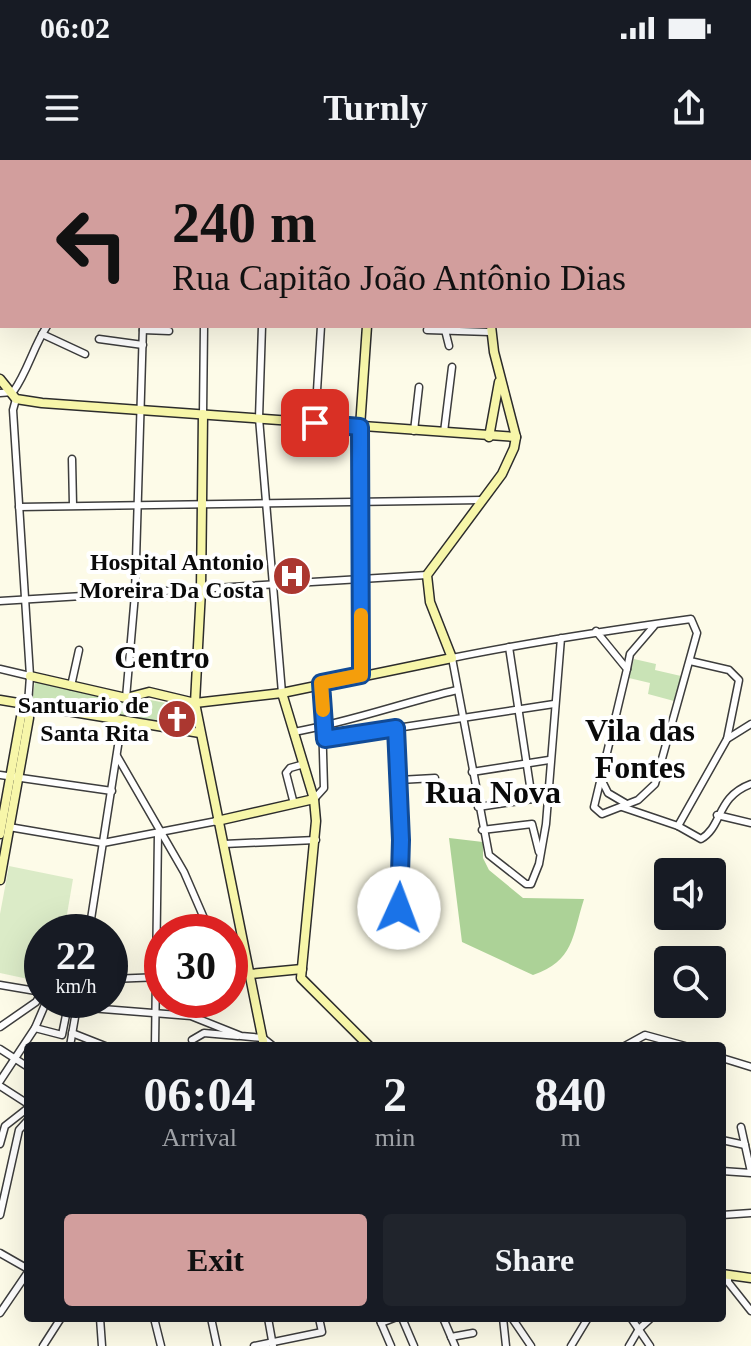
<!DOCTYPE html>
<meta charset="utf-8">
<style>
body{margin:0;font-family:"Times New Roman",serif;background:#20242c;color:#f1f3f6;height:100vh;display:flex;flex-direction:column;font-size:30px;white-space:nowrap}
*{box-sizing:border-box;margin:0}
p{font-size:26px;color:#9ea1a6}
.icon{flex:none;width:44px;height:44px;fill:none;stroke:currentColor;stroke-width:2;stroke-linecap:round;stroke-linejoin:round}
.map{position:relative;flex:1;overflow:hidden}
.panel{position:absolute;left:24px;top:882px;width:702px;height:280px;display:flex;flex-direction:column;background:#171b24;border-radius:8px;box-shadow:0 8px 32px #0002}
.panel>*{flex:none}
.guide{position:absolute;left:0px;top:0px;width:752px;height:168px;box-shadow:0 8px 32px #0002;background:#d29e9d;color:#111;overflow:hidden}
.controls{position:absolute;left:654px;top:698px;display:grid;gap:16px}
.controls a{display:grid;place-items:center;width:72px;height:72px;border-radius:8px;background:#171b24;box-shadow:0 8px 32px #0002;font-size:40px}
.speed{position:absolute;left:24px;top:754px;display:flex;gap:16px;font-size:40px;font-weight:700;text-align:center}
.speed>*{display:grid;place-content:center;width:104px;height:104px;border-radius:50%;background:#171b24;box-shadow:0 8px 32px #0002;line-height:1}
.speed small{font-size:20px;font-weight:400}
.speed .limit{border:12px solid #d22;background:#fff;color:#111}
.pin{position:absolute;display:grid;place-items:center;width:68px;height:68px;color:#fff;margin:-34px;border-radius:16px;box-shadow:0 4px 12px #0006}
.me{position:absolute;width:88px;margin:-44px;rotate:2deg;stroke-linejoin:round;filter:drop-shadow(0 0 6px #0008)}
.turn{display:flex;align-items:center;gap:28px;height:168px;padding:0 40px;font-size:36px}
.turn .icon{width:104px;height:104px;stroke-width:2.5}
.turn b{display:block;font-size:56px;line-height:68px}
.eta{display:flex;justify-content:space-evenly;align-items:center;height:136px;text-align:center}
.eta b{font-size:48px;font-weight:600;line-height:56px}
.primary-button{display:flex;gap:16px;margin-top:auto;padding:16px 40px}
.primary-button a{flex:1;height:92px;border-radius:8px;background:#d29e9d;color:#111;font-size:32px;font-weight:600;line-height:92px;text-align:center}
.primary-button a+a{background:#20242c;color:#f1f3f6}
.status{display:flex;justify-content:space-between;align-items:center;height:56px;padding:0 40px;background:#171b24;direction:ltr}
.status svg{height:22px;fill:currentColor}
header{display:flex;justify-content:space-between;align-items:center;height:104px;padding:0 40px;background:#171b24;font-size:36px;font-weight:600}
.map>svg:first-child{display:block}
</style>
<div class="status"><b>06:02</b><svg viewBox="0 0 49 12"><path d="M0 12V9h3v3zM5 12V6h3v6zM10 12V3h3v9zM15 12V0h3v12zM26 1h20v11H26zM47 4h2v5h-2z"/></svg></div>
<header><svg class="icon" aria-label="menu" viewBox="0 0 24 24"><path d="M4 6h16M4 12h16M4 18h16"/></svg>Turnly<svg class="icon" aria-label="share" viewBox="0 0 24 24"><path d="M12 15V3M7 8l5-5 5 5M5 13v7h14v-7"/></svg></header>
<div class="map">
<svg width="751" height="1186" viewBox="0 0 751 1186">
<rect width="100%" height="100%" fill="#fdfbe8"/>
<g fill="#c9e3b6">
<polygon points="634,499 656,504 655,510 681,516 674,541 648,534 650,523 629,518"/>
<polygon points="35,521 129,540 145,539 193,548 195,569 32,542"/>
</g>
<path fill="#acd297" d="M 449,678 L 483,682 L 483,698 L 489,710 L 523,738 L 584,739 C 572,777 574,801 533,815 L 462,782 Z"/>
<polygon fill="#dbebc7" points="9,706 73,719 64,772 42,772 42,822 0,813 0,754"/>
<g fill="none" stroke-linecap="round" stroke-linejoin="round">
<g stroke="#3d3d3d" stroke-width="9">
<g id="street">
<polyline points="482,0 495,2"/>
<polyline points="4,2 4,0"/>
<polyline points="85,2 85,0"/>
<polyline points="148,2 148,0"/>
<polyline points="207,2 207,0"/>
<polyline points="276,2 276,0"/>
<polyline points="299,2 299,0"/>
<polyline points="333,2 333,0"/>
<polyline points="434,2 435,0"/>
<polyline points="0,63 2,55"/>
<polyline points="262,166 259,258 282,533"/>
<polyline points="444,166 449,186"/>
<polyline points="143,170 169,171"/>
<polyline points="427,170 490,172"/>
<polyline points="42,174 85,194"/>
<polyline points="99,179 143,185"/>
<path d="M 0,233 L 13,232 C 28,211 33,187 47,166"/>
<polyline points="16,239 13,250 30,516 28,544"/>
<polyline points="203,254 204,166"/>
<polyline points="315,263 321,166"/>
<polyline points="360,267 361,515"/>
<polyline points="414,271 419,227"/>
<polyline points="444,272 452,207"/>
<polyline points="72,299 73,345"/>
<polyline points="19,347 482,340"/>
<polyline points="0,441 427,415"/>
<path d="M 561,478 L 546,664 L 539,704 L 531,724 L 526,724 L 489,695 L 452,498 C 531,482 611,470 691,459 L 697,473 L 655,624 L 638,640 L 602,654 L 594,647 L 627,509 L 596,471"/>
<polyline points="509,487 532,639"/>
<polyline points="690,501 729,510 739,520 727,579"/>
<polyline points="0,509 30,516"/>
<polyline points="627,509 630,494 654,466"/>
<polyline points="71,526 79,490"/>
<polyline points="126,538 135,434 143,166"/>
<polyline points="396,568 401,680 399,748"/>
<path d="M 294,572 C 350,562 402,543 457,530"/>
<polyline points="325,579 554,544"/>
<polyline points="117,596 184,712 210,772"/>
<polyline points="472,612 549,600"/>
<polyline points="0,615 112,631"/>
<polyline points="601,619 608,633 625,643"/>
<polyline points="399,620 435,618"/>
<polyline points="314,639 324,628 321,523"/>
<polyline points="294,644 286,613 290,608 304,604"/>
<polyline points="478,647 546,637"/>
<path d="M 622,647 L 678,666 L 701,679 C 723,666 716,637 751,624"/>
<polyline points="717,655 751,663"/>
<polyline points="678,666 727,579 751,564"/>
<polyline points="9,667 103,683 217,661"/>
<polyline points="482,670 532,664 539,692"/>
<polyline points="224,684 316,680"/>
<polyline points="186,761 193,772"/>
<polyline points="89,772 122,560"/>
<polyline points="230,816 250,814"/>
<polyline points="110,819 162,817"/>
<polyline points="0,825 42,832"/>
<polyline points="77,847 191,856 241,876 263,878 273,886"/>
<polyline points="0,867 36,842 42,832"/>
<polyline points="35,868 62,875 69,840"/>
<polyline points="72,873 105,886"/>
<polyline points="192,880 204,873 238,876"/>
<polyline points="70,886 78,840"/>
<polyline points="155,886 158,674"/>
<polyline points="625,886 645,875 685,886"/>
<polyline points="0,889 28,907"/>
<polyline points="722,898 751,907"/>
<polyline points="0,921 35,868 47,840"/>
<polyline points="0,926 28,944"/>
<polyline points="741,967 751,1012"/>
<polyline points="722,980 745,985"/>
<polyline points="0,984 5,966 28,948"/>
<polyline points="722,1011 751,1013"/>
<polyline points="0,1055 19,970 28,960"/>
<polyline points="722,1055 751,1053"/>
<polyline points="0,1093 28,1109"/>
<polyline points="728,1115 728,1122 751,1151"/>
<polyline points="0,1153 28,1112"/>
<polyline points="100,1158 102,1186"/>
<polyline points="154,1158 161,1186"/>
<polyline points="211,1158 217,1186"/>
<polyline points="268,1158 273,1186"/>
<polyline points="379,1158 391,1186"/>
<polyline points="402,1158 414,1186"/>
<polyline points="443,1158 455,1186"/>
<polyline points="503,1158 506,1186"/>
<polyline points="512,1158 531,1186"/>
<polyline points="631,1158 650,1186"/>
<polyline points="381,1163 394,1158"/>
<polyline points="451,1177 473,1173"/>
<polyline points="43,1186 61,1158"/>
<polyline points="254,1186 322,1172 319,1158"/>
<polyline points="571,1186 588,1158"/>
<polyline points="629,1186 639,1169 651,1158"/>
</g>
</g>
<g stroke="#2c2c2c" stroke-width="11">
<g id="secondary">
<polyline points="377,2 377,0"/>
<polyline points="568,2 569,0"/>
<polyline points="0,219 16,239 42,243 516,277"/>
<polyline points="203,254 201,430 195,543 264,886"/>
<polyline points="360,267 367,166"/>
<polyline points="489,277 499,222"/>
<polyline points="30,516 126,538 149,532 195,543 282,533 452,498 430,442 427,415 502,314 514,288 516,277 494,192 491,166"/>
<polyline points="282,533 314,639 316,661 301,818 369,886"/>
<polyline points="0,540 200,573"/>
<polyline points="217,661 314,639"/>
<polyline points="0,674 21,557 27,545"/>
<polyline points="0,720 29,558 28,544"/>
<polyline points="250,814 302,809"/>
<polyline points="722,1114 751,1118"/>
</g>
</g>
<use href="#street" stroke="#fff" stroke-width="6"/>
<use href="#secondary" stroke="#f7f6a9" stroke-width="8"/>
</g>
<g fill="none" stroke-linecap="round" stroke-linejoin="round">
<g stroke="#114b97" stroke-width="20">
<polyline id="route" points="315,263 360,267 361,515 321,523 325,579 396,568 401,680 399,748"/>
</g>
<use href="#route" stroke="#1a73e8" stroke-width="14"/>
<polyline stroke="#f59e0b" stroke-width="14" points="323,550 321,523 361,515 361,455"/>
</g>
<defs>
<g id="hospital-disc" transform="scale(2)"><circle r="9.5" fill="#ab3730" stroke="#fff"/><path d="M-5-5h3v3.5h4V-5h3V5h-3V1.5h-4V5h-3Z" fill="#fff"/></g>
<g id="church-disc" transform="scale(2)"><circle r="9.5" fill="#ab3730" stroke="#fff"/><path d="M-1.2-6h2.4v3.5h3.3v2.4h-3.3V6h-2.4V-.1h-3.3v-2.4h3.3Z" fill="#fff"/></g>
</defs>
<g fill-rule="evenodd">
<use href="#hospital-disc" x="292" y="416"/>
<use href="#church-disc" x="177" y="559"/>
</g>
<g text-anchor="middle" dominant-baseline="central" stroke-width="8" stroke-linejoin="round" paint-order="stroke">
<g font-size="24" font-weight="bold" fill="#0a0a0a" stroke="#fff" text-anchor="end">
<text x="264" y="402">Hospital Antonio<tspan x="264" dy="28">Moreira Da Costa</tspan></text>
<text x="149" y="545">Santuario de<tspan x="149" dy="28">Santa Rita</tspan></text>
</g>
<g font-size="32" font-weight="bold" fill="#0a0a0a" stroke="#fff">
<text x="162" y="497">Centro</text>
<text x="640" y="570">Vila das<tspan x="640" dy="37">Fontes</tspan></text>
<text x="493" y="632">Rua Nova</text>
</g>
</g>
</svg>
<div class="controls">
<a><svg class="icon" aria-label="sound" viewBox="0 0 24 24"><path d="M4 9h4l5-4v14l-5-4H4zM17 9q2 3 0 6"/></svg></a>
<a><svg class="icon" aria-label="search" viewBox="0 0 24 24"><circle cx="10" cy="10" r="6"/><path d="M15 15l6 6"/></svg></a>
</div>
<div class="speed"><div>22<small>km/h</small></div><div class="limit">30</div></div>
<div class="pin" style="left:315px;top:263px;background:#d93025"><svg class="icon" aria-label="arrive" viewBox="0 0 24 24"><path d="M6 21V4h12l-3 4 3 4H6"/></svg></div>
<svg class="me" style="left:399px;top:748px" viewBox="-20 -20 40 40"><circle r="19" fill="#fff"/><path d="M0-13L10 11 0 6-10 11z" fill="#1a73e8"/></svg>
<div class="guide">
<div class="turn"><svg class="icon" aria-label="left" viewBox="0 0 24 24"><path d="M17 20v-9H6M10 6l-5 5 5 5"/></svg><div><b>240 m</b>Rua Capitão João Antônio Dias</div></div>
</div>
<section class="panel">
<div class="eta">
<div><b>06:04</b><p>Arrival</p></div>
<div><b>2</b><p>min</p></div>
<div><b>840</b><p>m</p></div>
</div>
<div class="primary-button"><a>Exit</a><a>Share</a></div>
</section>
</div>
